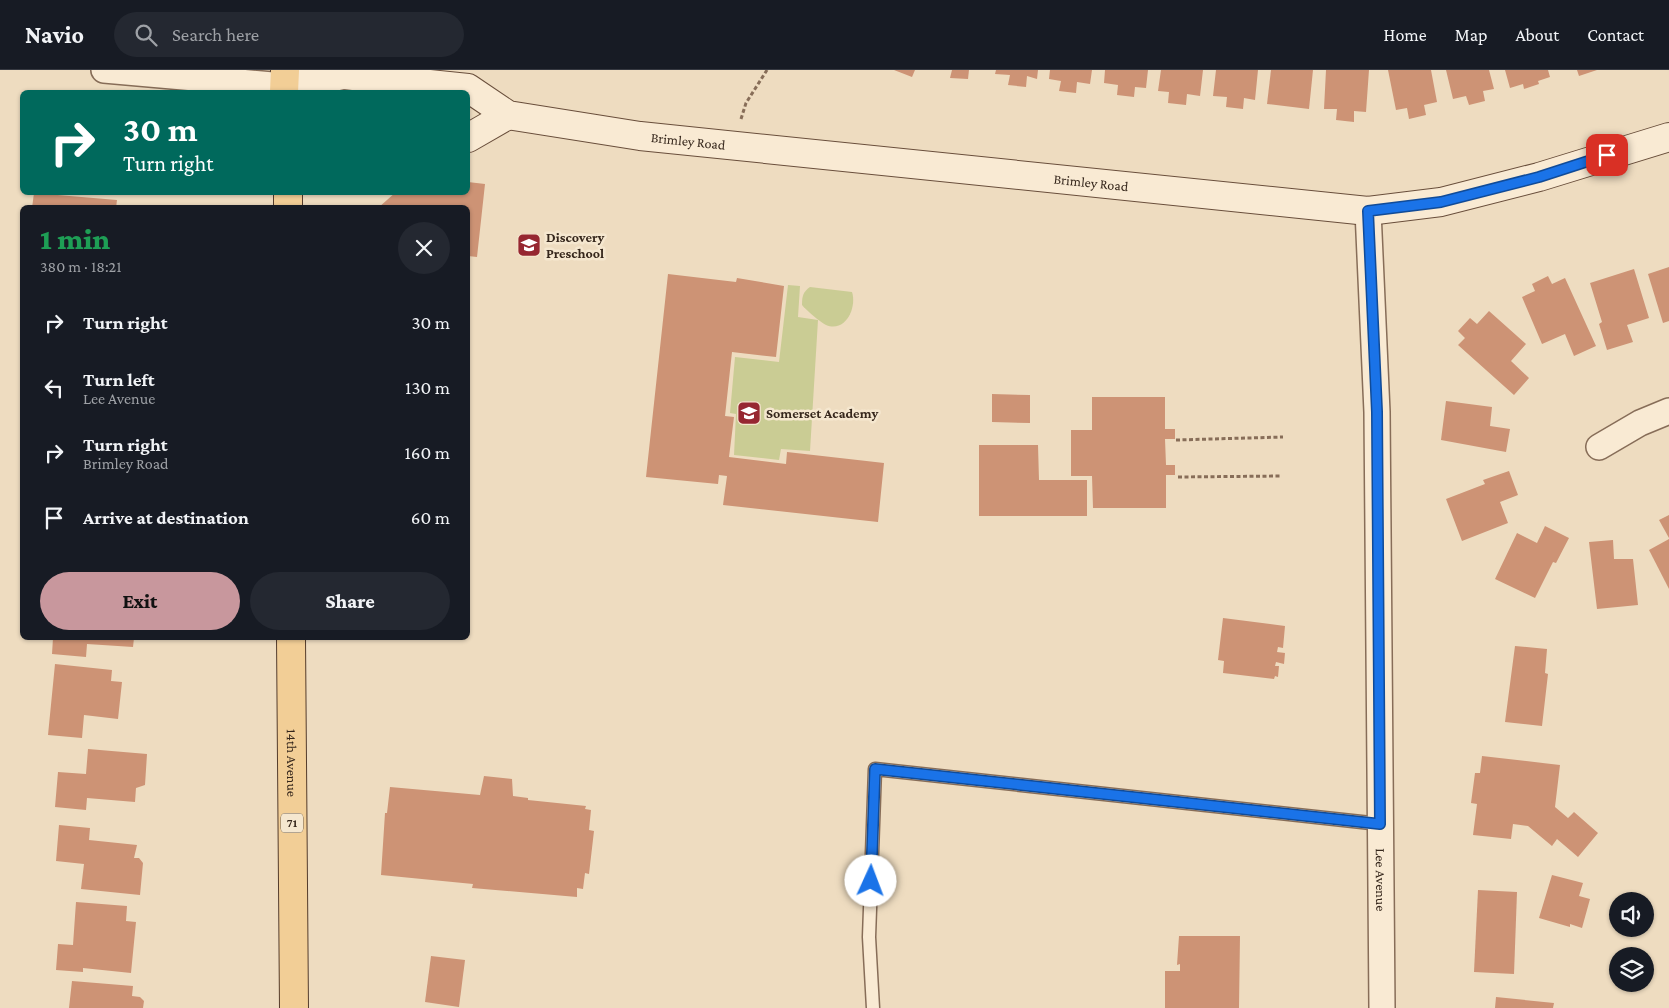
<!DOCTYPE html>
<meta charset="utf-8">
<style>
body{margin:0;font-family:"Crimson Pro",serif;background:#242831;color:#f1f3f6;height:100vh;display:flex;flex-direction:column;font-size:19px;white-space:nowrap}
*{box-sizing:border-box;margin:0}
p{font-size:16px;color:#9ea1a6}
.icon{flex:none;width:28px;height:28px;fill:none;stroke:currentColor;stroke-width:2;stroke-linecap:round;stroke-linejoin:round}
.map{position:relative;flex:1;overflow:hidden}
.side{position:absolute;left:20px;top:135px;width:450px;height:435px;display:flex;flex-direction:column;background:#171b24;border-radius:8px;box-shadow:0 1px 4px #0004}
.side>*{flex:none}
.guide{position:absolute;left:20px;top:20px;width:450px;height:105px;border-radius:8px;box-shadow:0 1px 4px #0004;background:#00695c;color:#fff;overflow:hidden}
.controls{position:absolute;left:1609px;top:822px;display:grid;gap:10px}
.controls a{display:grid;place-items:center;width:45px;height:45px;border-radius:50%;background:#171b24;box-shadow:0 1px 4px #0004;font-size:25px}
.pin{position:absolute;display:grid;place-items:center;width:42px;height:42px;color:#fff;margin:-21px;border-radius:10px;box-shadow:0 2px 8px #0006}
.me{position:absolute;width:55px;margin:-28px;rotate:2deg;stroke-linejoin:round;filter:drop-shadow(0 0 4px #0008)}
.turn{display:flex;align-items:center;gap:18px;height:105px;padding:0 20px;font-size:22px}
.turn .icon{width:65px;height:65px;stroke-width:2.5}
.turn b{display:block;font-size:35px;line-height:42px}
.round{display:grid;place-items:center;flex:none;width:52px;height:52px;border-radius:26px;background:#242831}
.headline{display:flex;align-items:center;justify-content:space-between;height:85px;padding:0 20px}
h1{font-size:30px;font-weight:800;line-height:38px;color:#1e9e55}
.action{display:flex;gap:10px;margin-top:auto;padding:10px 20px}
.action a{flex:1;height:58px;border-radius:30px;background:#c8979d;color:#111;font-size:20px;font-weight:800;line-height:58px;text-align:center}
.action a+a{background:#242831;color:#f1f3f6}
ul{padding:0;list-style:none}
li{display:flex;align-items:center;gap:15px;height:65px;padding:0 20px}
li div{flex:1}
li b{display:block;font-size:19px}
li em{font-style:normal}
header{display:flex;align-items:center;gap:30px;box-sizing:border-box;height:70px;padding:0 25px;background:#171b24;border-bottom:1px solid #363941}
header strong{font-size:24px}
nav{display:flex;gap:28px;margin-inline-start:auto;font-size:18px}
.search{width:350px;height:45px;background:#242831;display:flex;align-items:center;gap:12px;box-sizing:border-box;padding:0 18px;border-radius:28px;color:#9ea1a6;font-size:19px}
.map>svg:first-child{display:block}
</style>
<header>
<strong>Navio</strong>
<div class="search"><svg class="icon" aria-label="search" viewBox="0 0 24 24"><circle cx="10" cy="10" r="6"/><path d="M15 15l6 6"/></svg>Search here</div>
<nav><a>Home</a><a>Map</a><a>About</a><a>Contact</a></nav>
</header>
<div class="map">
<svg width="1669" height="938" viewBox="0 0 1669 938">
<rect width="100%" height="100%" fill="#eedcc0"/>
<g fill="#cacc94">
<polygon points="788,215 800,216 798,247 818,250 810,381 781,379 779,390 734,385 736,344 730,343 735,287 779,292"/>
<path d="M 810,217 L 852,222 C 857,237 846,263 826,255 C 820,252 806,240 802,235 C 802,226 803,222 810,217 Z"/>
</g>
<g fill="#cd9375">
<polygon points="894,0 915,0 912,7"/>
<polygon points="952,0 969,0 968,9 950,8"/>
<polygon points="996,0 1038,0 1037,9 1027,6 1026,17 1008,15 1010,5 995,4"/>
<polygon points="1050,0 1092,0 1090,14 1077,12 1076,23 1059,21 1061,11 1049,9"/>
<polygon points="1105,0 1148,0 1146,18 1135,17 1134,27 1117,25 1118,15 1104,13"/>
<polygon points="1161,0 1203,0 1200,26 1187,24 1186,35 1168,33 1169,22 1158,21"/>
<polygon points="1216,0 1258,0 1255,30 1244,28 1243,39 1226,37 1227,27 1213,26"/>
<polygon points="1271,0 1313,0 1309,39 1267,34"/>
<polygon points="1326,0 1369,0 1366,42 1354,41 1354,52 1336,50 1337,39 1324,39"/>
<polygon points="1388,0 1431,0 1437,32 1424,35 1426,45 1409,49 1407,38 1396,40"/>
<polygon points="1446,0 1489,0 1494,19 1483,21 1485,31 1469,35 1466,26 1453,29"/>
<polygon points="1505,0 1548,0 1550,7 1538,11 1539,14 1524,19 1523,14 1510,18"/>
<polygon points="1577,0 1597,0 1579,6"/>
<polygon points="468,112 485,114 477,187 468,186 468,138 378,138 396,122 468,122"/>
<polygon points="34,123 117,130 116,138 32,138"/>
<polygon points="1669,197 1669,251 1663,253 1648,204"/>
<polygon points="1634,199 1649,248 1627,255 1633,272 1607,280 1599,254 1602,252 1590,213"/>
<polygon points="668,204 736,212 737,208 784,216 776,287 732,282 725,346 734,347 729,387 786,394 787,382 884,393 878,452 723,435 727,406 719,405 718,414 646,407"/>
<polygon points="1548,206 1552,214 1565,208 1596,276 1574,286 1565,264 1542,274 1522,227 1535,221 1532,214"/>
<polygon points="1489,241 1526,274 1511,291 1529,308 1514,325 1458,275 1465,268 1458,261 1470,248 1477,254"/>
<polygon points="992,324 1030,325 1030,353 992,352"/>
<polygon points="1092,327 1165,327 1165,359 1175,359 1175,369 1165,369 1166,395 1175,395 1175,405 1166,405 1166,438 1093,438 1092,406 1071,406 1071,360 1092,360"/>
<polygon points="1446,331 1492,337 1490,356 1510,359 1506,382 1441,370"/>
<polygon points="979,375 1038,375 1039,410 1087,410 1087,446 979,446"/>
<polygon points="1509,401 1518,425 1500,432 1508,453 1462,471 1446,429 1485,414 1483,410"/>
<polygon points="1669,445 1669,468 1659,450"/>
<polygon points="1545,456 1569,468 1556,493 1553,492 1535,528 1495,509 1517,463 1537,473"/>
<polygon points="1669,469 1669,519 1649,480"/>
<polygon points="1613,470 1614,489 1633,489 1638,535 1597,539 1589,472"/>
<polygon points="1223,548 1285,556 1283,578 1278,577 1277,582 1285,583 1284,594 1276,592 1275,596 1279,596 1278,607 1275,606 1274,609 1223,603 1224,591 1218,590"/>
<polygon points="53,568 134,568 133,577 87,574 86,587 52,584"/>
<polygon points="1515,576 1547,579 1545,603 1548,604 1542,656 1505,652"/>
<polygon points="55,594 112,600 111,611 122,612 118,649 84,645 82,668 48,665"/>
<polygon points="88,679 147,684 145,715 136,718 135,732 87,728 86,740 55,737 58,702 86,704"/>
<polygon points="1482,686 1560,695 1555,737 1568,748 1574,742 1598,763 1578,787 1557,769 1552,776 1528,756 1513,754 1511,769 1473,765 1477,734 1471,733 1475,703 1480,703"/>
<polygon points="484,706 512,709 513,726 528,728 528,730 586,736 585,739 591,740 589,760 594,761 589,804 585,803 583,819 577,818 577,827 472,818 473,814 381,805 385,743 387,743 390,717 480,725"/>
<polygon points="59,755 90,758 89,770 137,775 134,788 139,788 143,793 140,825 81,819 84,794 56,791"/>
<polygon points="1552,805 1583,813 1579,826 1590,829 1582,858 1570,854 1570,857 1539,848"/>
<polygon points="1478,820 1517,822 1514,904 1474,902"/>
<polygon points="76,832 127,836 126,851 136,852 131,903 83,898 83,902 56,900 58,874 73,875"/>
<polygon points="1179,866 1240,866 1239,938 1165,938 1165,901 1180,901 1180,894 1177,895"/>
<polygon points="431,886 465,890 459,937 425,932"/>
<polygon points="72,911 133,916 132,926 140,927 144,931 143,938 69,938"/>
<polygon points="1496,927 1554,933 1553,938 1495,938"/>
</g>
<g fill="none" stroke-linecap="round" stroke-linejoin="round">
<g stroke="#876d58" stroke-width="15">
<polyline id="lane" points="873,938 869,867 875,699 1380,754"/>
</g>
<g stroke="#876d58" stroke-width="28">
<g id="street">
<polyline points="104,0 284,16"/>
<path id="s1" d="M 1368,141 L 1377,342 L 1382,938"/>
<polyline points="1599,377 1640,353 1669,341"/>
</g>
</g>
<g stroke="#694e3b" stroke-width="30">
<g id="secondary">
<path id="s2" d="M 284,16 L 344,5 L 468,18 L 508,45 L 640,66 L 1368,141 L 1441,132 L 1539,107 L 1669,67"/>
<polyline points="468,68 508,45"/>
</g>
</g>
<g stroke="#543c2c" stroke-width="30">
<g id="primary">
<polyline points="284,22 285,0"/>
<polyline points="288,122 288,138"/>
<path id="s3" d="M 291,568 L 294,938"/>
</g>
</g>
<g stroke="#876d58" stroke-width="3" stroke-dasharray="4 2.5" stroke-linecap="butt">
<polyline points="741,49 746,33 767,0"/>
<polyline points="1176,370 1283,367"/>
<polyline points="1178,407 1282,406"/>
</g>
<use href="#lane" stroke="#f9ead3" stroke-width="12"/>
<use href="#street" stroke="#f9ead3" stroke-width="25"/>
<use href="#secondary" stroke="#f9ead3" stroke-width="28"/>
<use href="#primary" stroke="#f2ce96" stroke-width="28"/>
</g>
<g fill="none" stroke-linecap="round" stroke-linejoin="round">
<g stroke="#114b97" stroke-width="12">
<polyline id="route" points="871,811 875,699 1380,754 1377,342 1368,141 1441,132 1539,107 1607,85"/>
</g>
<use href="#route" stroke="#1a73e8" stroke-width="9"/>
</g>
<defs>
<g id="school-square" transform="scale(1.25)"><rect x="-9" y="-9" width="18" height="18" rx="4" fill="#962731" stroke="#f5e7cf"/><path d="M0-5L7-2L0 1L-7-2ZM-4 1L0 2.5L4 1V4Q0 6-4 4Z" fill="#fff"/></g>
</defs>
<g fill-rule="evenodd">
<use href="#school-square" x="529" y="175"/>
<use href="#school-square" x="749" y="343"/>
</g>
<g text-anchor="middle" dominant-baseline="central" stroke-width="5" stroke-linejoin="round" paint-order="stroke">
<rect fill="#f5e7cf" stroke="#6f6152" stroke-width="1" x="281" y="743.5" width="22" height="19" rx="4"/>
<g font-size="12" font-weight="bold" fill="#36271c">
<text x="292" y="753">71</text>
</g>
<g font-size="14" fill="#36271c" stroke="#f5e7cf">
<text stroke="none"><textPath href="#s2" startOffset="416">Brimley Road</textPath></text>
<text stroke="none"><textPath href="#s2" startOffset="821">Brimley Road</textPath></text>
<text stroke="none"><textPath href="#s3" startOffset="125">14th Avenue</textPath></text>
<text stroke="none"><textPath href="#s1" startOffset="669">Lee Avenue</textPath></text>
</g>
<g font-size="14" font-weight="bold" fill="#36271c" stroke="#f5e7cf" text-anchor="start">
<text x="546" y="167">Discovery<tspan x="546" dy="16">Preschool</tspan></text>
<text x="766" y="343">Somerset Academy</text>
</g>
</g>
</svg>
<div class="controls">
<a><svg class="icon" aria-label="sound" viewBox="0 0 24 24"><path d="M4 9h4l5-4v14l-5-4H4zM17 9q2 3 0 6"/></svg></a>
<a><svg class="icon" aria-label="layers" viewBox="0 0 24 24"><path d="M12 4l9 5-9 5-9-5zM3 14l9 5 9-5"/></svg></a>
</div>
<div class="pin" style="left:1607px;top:85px;background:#d93025"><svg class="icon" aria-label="arrive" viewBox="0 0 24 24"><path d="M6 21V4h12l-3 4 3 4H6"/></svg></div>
<svg class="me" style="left:871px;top:811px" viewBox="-20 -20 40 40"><circle r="19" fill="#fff"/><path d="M0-13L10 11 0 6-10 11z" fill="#1a73e8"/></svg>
<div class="guide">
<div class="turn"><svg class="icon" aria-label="right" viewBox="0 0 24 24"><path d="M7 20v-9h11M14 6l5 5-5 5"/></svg><div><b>30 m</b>Turn right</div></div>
</div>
<section class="side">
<div class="headline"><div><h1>1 min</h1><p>380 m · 18:21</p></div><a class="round"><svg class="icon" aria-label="close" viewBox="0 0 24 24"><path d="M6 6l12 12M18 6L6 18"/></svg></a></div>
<ul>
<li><svg class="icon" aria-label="right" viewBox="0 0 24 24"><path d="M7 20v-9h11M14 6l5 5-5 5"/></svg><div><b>Turn right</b></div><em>30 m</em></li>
<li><svg class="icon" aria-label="left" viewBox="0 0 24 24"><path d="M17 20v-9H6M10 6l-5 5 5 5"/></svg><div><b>Turn left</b><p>Lee Avenue</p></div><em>130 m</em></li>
<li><svg class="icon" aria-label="right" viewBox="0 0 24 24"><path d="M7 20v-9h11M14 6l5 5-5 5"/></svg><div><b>Turn right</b><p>Brimley Road</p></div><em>160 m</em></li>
<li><svg class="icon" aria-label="arrive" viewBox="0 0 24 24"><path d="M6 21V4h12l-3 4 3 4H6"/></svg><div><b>Arrive at destination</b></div><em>60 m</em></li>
</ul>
<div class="action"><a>Exit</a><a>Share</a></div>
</section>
</div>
